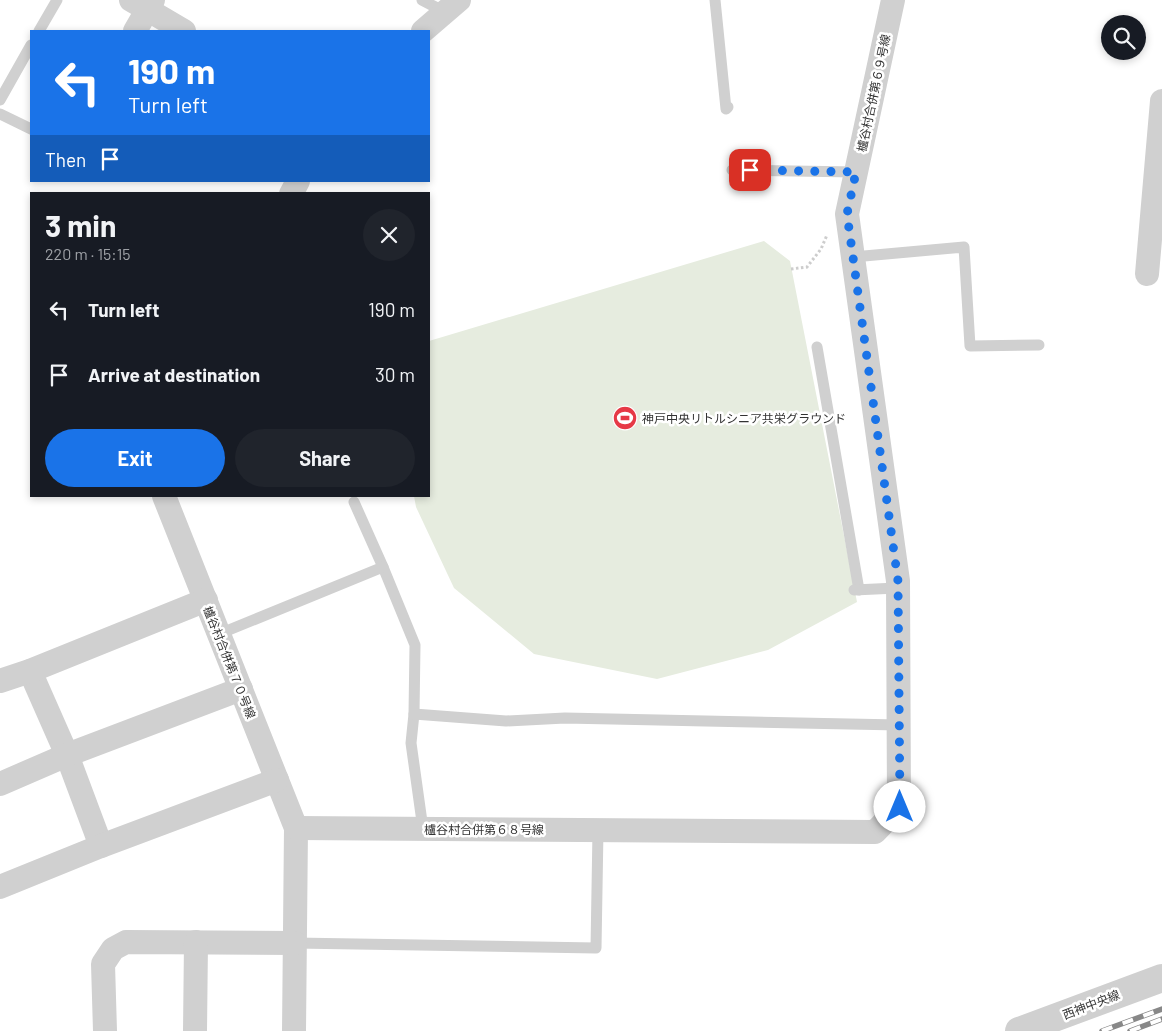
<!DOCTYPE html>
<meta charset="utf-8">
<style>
body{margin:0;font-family:Barlow,"Noto Sans JP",sans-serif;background:#20242c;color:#f1f3f6;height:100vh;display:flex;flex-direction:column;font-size:19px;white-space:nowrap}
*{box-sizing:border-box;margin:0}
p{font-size:16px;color:#9ea1a6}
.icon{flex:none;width:28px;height:28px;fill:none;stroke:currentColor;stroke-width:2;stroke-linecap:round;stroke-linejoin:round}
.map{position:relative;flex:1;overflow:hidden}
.side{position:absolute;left:30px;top:192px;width:400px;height:305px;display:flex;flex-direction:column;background:#171b24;border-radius:0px;box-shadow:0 2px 8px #0003}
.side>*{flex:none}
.banner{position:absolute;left:30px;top:30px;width:400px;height:152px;border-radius:0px;box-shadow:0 2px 8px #0003;background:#1a73e8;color:#fff;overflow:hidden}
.fabs{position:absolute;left:1101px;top:15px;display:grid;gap:10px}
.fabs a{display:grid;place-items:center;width:45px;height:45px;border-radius:50%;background:#171b24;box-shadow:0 2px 8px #0003;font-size:25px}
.pin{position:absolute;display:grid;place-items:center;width:42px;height:42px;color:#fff;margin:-21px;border-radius:10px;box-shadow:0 2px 8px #0006}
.me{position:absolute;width:55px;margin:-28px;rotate:0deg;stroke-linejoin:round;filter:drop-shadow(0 0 4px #0008)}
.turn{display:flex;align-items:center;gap:18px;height:105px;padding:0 15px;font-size:22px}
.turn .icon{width:65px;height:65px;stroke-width:2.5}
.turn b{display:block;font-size:35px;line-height:42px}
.then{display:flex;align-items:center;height:48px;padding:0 15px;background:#0003;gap:10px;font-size:19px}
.round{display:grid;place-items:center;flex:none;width:52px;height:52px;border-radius:26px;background:#20242c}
.headline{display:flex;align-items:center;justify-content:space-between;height:85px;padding:0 15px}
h1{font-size:30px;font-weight:700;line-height:38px}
.button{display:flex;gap:10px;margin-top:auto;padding:10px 15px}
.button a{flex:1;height:58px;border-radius:30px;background:#1a73e8;color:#fff;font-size:20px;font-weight:700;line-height:58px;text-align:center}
.button a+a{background:#20242c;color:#f1f3f6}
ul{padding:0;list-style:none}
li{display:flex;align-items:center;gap:15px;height:65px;padding:0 15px}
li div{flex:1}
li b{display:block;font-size:19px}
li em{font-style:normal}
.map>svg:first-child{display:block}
</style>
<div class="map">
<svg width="1162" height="1031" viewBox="0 0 1162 1031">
<rect width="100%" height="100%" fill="#fff"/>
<polygon fill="#e6ecdf" points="764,241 790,261 857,602 768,650 657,679 534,654 454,588 416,507 414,496 429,496 429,341"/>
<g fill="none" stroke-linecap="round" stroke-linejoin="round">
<polyline stroke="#cdcdcd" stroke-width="3" stroke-dasharray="2.5 2.5" stroke-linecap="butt" points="791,269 807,267 821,249 827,235"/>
<g stroke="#d0d0d0" stroke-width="11">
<polyline points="422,0 445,12"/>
<polyline points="715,0 726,109 728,107"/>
<polyline points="39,31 57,0"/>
<polyline points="0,100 31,45"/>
<polyline points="0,114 31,129"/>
<polyline points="732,170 856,172"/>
<polyline points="853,257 964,247 970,346 1039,345"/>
<polyline points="817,347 859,590"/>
<polyline points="354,502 383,567 415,645 414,714 411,743 423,829"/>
<polyline points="854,590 897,588"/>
<polyline points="219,634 383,567"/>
<polyline points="414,714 506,721 565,718 899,725"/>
<polyline points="295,943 596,948 598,830"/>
</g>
<g stroke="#d0d0d0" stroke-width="24">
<polyline points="131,0 184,31"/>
<polyline points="135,31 153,0"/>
<polyline points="423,31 459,0"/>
<polyline points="291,194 298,181"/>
<polyline points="1147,274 1162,101"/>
<polyline points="164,496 296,828 294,1031"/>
<polyline points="30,671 67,755 101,846"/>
<polyline points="0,681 30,671 206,600"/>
<polyline points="0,784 67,755 241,689"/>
<polyline points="296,828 875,832 899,807 898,581 847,214 893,0"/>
<polyline points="0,887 101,846 277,780"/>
<polyline points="105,1031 103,964 113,949 126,942 295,943"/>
<polyline points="195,1031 196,942"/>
</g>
<polyline stroke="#d0d0d0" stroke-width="28" points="1019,1031 1162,978"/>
<g stroke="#888" stroke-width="5.5">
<g id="rail">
<polyline points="1102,1031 1162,1009"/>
<polyline points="1130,1031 1162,1019"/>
</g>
</g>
<use href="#rail" stroke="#fff" stroke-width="4" stroke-dasharray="11" stroke-linecap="butt"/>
</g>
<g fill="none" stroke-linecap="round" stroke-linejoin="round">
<polyline stroke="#1a73e8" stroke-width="9" stroke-dasharray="0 16.2" points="750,170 856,172 847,214 898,581 900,807"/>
</g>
<defs>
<g id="stadium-disc" transform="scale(1.25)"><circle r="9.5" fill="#e63946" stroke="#fff"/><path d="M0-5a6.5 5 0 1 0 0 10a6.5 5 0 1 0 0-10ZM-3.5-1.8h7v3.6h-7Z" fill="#fff"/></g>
</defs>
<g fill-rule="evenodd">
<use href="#stadium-disc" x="625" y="418"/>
</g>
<g text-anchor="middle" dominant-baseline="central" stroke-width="5" stroke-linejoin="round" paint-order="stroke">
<g font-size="12" fill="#333" stroke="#fff">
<text transform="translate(873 93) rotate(-78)">櫨谷村合併第６９号線</text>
<text transform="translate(230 662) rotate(68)">櫨谷村合併第７０号線</text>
<text x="484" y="829">櫨谷村合併第６８号線</text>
<text transform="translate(1091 1004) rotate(-21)">西神中央線</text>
</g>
<g font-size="12" fill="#333" stroke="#fff" text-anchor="start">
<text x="642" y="418">神戸中央リトルシニア共栄グラウンド</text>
</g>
</g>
</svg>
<div class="fabs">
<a><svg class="icon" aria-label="search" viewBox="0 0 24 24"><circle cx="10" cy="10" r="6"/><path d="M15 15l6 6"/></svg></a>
</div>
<div class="pin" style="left:750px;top:170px;background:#d93025"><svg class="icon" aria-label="arrive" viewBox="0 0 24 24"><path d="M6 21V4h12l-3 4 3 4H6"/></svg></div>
<svg class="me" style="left:900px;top:807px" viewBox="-20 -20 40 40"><circle r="19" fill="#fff"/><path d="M0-13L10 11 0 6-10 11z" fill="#1a73e8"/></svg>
<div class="banner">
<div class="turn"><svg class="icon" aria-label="left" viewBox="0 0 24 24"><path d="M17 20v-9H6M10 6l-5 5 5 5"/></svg><div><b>190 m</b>Turn left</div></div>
<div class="then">Then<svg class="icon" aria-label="arrive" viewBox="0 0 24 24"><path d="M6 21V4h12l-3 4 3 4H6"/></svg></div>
</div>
<section class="side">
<div class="headline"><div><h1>3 min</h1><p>220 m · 15:15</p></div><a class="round"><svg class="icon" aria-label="close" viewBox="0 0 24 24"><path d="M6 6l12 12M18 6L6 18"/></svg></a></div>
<ul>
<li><svg class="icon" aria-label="left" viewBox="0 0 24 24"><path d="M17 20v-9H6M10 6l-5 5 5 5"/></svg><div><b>Turn left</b></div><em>190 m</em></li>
<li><svg class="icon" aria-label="arrive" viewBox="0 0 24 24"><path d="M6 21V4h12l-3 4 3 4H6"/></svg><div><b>Arrive at destination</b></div><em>30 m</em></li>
</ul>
<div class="button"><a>Exit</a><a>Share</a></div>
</section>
</div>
